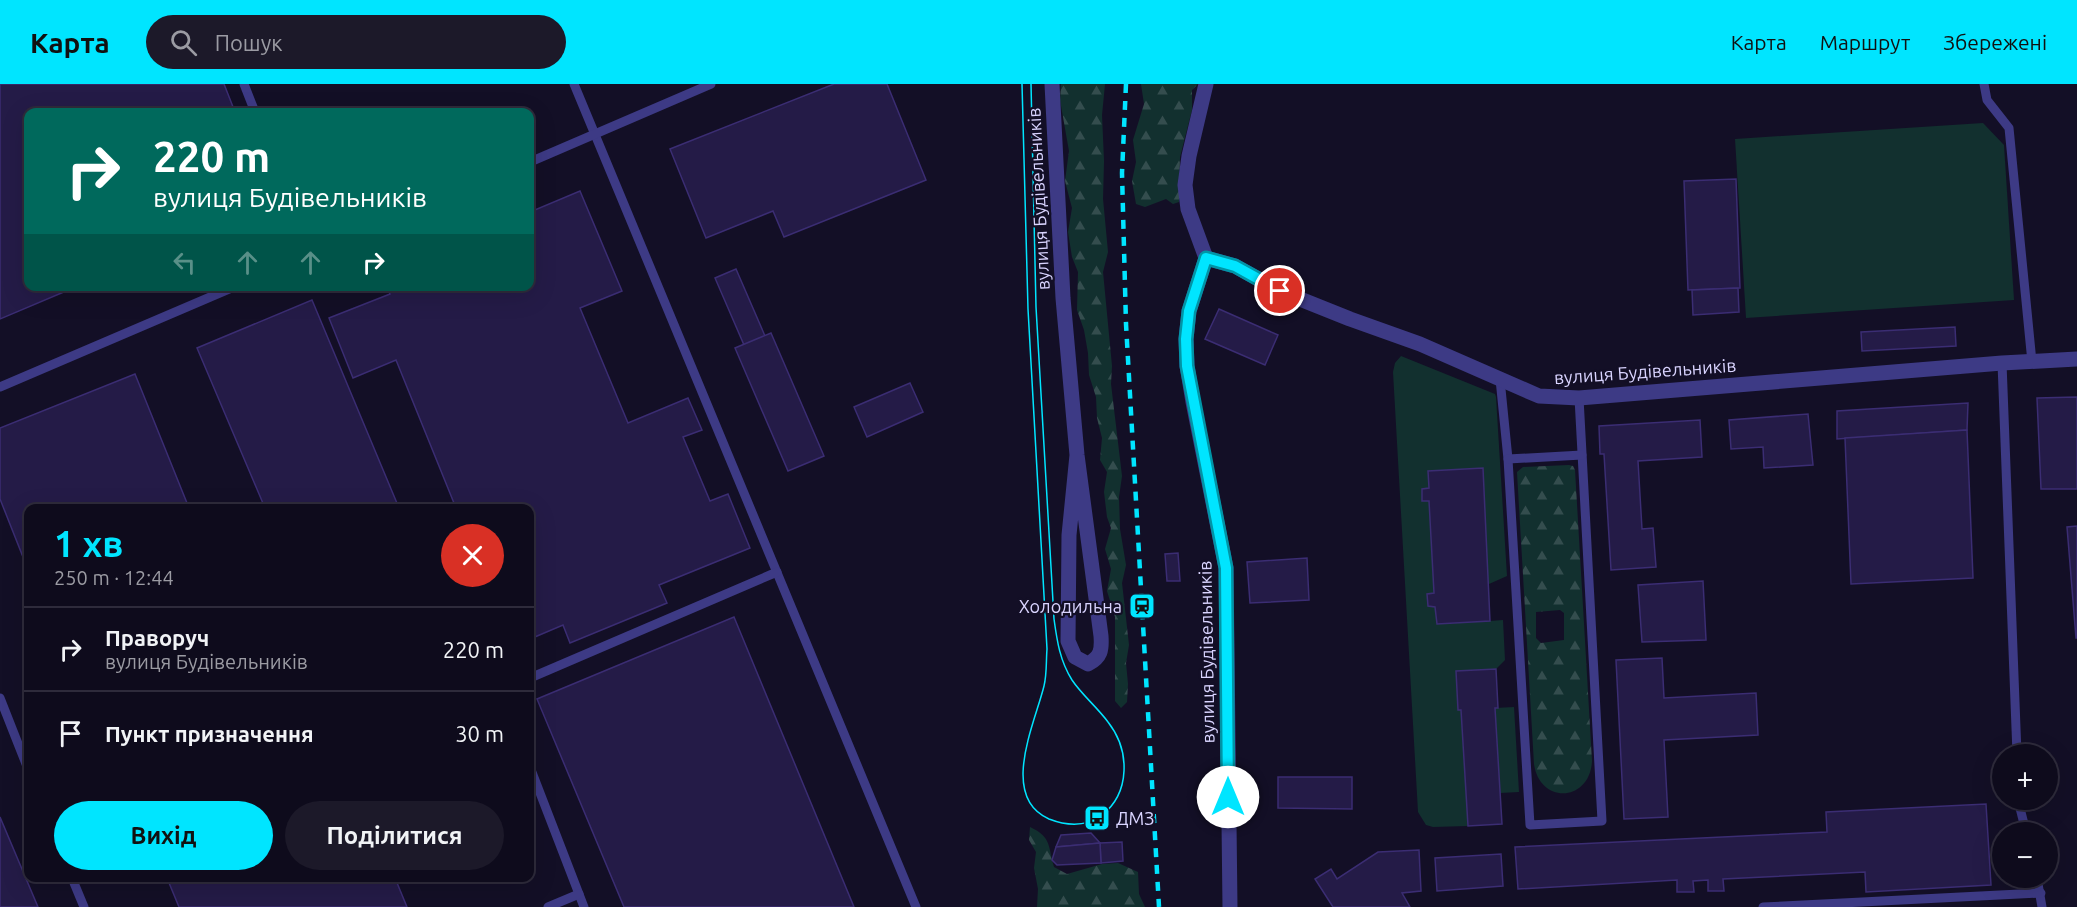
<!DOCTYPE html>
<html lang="uk">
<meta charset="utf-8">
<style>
body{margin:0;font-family:Ubuntu,sans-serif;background:#1c1929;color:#f1f3f6;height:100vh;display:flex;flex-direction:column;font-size:22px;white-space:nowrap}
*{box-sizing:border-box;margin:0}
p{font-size:20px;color:#9b9ba3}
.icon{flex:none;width:33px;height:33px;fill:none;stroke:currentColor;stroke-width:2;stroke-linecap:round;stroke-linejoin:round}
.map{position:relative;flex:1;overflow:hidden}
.panel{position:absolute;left:24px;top:420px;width:510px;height:378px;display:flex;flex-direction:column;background:#0e0b1c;border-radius:12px;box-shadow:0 6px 24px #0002,0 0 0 2px #2e2b3b}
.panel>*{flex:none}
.hud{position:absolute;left:24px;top:24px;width:510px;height:183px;border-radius:12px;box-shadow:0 6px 24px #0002,0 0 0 2px #2e2b3b;background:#00695c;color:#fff;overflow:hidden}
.buttons{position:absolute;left:1992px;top:660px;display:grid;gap:12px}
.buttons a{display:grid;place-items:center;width:66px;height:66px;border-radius:50%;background:#0e0b1c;box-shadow:0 6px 24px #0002,0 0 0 2px #2e2b3b;font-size:30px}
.pin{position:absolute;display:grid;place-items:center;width:51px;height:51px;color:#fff;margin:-26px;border:3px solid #fff;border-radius:50%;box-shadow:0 2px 6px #0007}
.me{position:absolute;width:66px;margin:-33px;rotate:0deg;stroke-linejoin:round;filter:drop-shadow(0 0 4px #0008)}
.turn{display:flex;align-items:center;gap:21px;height:126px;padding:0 30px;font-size:27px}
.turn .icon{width:78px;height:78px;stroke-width:2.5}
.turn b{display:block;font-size:42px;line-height:51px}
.lanes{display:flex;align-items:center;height:57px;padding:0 30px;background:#0003;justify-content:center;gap:30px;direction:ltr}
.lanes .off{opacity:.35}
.round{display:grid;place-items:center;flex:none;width:63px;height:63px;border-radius:32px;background:#1c1929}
.summary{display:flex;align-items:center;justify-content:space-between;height:102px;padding:0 30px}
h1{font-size:36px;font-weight:700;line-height:45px;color:#00e5ff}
.action{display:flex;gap:12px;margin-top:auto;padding:12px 30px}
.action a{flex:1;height:69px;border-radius:36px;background:#00e5ff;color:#111;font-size:24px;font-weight:700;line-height:69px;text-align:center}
.action a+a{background:#1c1929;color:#f1f3f6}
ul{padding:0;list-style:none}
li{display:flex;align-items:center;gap:18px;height:84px;padding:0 30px;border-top:2px solid #2e2b3b}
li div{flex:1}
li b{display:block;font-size:22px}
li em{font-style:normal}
header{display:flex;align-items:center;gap:36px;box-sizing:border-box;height:84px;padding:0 30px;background:#00e5ff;color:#111}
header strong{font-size:28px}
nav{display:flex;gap:33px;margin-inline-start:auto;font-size:21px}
.search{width:420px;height:54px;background:#1c1929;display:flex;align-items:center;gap:15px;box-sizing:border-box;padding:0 21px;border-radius:33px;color:#9b9ba3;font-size:22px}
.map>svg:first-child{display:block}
</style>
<header>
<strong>Карта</strong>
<div class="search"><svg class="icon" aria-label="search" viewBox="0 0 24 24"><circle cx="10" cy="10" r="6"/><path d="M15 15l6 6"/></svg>Пошук</div>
<nav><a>Карта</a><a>Маршрут</a><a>Збережені</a></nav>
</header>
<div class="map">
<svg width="2077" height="823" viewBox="0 0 2077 823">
<defs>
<pattern id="forest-firs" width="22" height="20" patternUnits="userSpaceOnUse" patternTransform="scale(1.5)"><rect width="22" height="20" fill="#12302f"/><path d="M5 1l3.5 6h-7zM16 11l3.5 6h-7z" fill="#344d4e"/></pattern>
</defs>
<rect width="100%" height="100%" fill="#130f26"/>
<g fill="#12302f">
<polygon points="1983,39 2004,61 2014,216 1746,234 1735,55"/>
<polygon points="1401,272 1495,310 1496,313 1507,492 1489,500 1490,537 1503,536 1505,576 1496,585 1456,587 1458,626 1461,626 1468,742 1433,743 1426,741 1418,728 1393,288 1395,279"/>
<polygon points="1514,623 1519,708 1500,709 1495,624"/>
</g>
<g fill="url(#forest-firs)" fill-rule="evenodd">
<polygon points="1061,0 1105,0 1102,31 1104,77 1103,115 1108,168 1103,188 1112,282 1111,300 1122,392 1119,413 1120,445 1126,481 1122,499 1129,561 1126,579 1128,600 1127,618 1121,624 1115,617 1115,533 1107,507 1111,485 1105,465 1111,444 1107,433 1104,408 1107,388 1100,376 1102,354 1097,334 1096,313 1089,291 1088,269 1084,246 1077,226 1078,188 1072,173 1068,148 1072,124 1065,97 1069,67 1060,16"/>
<polygon points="1141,0 1198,0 1192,6 1192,26 1180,73 1179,118 1173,120 1166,115 1145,123 1136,120 1132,97 1136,78 1133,56 1144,20"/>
<path d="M 1569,381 L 1573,382 L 1575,386 L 1592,677 C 1590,718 1540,721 1534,680 L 1517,388 L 1523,383 ZM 1560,526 L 1564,529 L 1564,556 L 1541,559 L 1536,554 L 1536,528 Z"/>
<path d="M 1030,743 C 1052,753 1048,763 1054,783 L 1067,790 L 1102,780 L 1118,779 L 1138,788 L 1139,810 L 1145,823 L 1037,823 L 1038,805 L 1034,784 L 1036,768 L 1029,756 Z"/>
</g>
<g fill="#241b47" stroke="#3b2d73" stroke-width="1.5">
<polygon points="0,0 224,0 235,28 28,28 28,202 78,202 0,235"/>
<polygon points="834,0 887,0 926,96 784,153 773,127 706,154 670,65"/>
<polygon points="1736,95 1740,204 1688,206 1684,97"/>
<polygon points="580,107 622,207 580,224 628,339 688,314 702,346 683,353 710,417 728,410 750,464 659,501 667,519 570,559 563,541 530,555 530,424 456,424 396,276 353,294 329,234 390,210 387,202 530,202 530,128"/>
<polygon points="736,185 765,252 744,261 715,194"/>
<polygon points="1738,204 1739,228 1693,231 1692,206"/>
<polygon points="312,216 399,424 265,424 197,264"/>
<polygon points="1219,225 1278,251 1265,281 1205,255"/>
<polygon points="1955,243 1956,262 1862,267 1861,248"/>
<polygon points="771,249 824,372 788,387 735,264"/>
<polygon points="135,290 189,424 28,424 28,476 25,478 0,415 0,344"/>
<polygon points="910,299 923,328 867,353 854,323"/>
<polygon points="2077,313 2077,405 2041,405 2037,314"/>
<polygon points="1968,319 1967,346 1837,355 1837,327"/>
<polygon points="1808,330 1813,381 1764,384 1763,363 1731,365 1729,336"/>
<polygon points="1700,336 1702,373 1638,377 1642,445 1653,444 1656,483 1611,486 1604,370 1600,370 1599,342"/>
<polygon points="1967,346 1973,494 1851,500 1845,354"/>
<polygon points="1483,384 1490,537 1437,540 1435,523 1428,522 1427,510 1434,509 1429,417 1422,417 1422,405 1429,404 1428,387"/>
<polygon points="2077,442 2077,554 2076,554 2067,443"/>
<polygon points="1178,469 1180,497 1167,497 1165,470"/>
<polygon points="1307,474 1309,516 1250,519 1247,478"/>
<polygon points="1703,497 1706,556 1642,558 1638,501"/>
<polygon points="734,533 854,823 624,823 537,615"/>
<polygon points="1662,574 1664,614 1756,609 1758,651 1664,656 1668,733 1624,735 1616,576"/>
<polygon points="1496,585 1498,624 1495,624 1502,740 1468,742 1461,626 1458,626 1456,587"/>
<polygon points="1278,693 1352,693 1352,725 1278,724"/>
<polygon points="1986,720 1991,801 1866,808 1865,788 1723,795 1724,807 1708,807 1708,796 1693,797 1694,808 1677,808 1677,796 1518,805 1515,763 1827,748 1826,728"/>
<polygon points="0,733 38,823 0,823"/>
<polygon points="1091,749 1100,759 1056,763 1061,751"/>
<polygon points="1122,758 1123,777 1101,779 1100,759"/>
<polygon points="1100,759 1101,779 1057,781 1052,776 1056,763"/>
<polygon points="1419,766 1421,807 1402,809 1410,823 1333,823 1315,795 1331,785 1337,795 1378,768"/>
<polygon points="1501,770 1503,802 1437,807 1435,774"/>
<polygon points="167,794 395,794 407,823 179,823"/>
</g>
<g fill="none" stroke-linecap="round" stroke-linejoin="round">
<g stroke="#3d3a85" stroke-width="9">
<polyline points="244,0 255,28"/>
<polyline points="574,0 916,823"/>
<polyline points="1984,0 1987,16 2009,44 2032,278"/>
<polyline points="530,78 711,0"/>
<polyline points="2002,279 2017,670"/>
<polyline points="1500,295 1508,375 1530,741 1602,737 1579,314"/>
<polyline points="0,303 236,202"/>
<polyline points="1508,375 1582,371"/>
<polyline points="530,594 777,488"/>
<polyline points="0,614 28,685"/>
<polyline points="530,683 584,823"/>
<polyline points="2018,716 2026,748"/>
<polyline points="72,794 84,823"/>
<polyline points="2037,794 2042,823"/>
<polyline points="548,823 579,810"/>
<polyline points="1763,823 2041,809"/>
</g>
<g stroke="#3d3a85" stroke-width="15">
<path d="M 1052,0 L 1063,214 L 1077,371 L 1101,552 C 1102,566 1101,573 1088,580 L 1075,573 L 1068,557 L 1069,451 L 1077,371"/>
<polyline points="1206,0 1189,72 1185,101 1188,125 1206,174 1189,227 1186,255 1187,282 1193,318 1226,484 1230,823"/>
<polyline points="1206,174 1235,182 1280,207 1350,235 1420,260 1539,312 1579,314 2002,279 2077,275"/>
</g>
<path stroke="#00e5ff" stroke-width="1.5" d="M 1022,0 L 1028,225 L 1047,565 C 1046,577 1047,590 1044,602 C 1035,639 999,713 1049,735 C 1067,742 1085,743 1101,732 C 1131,709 1130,666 1108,638 C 1097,623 1082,611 1072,596 C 1060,577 1057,557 1054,535 L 1036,223 L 1031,0"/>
<polyline stroke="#00e5ff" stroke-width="4.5" stroke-dasharray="9 8" stroke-linecap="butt" points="1126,0 1122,89 1126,240 1159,823"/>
</g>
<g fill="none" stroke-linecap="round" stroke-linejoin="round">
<g stroke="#0095a6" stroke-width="15">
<polyline id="route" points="1228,713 1226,484 1187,282 1186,255 1189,227 1206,174 1235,182 1280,207"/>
</g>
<use href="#route" stroke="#00e5ff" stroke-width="10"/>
</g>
<defs>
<g id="station-square" transform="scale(1.35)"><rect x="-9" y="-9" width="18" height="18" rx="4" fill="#00e5ff" stroke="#130f26"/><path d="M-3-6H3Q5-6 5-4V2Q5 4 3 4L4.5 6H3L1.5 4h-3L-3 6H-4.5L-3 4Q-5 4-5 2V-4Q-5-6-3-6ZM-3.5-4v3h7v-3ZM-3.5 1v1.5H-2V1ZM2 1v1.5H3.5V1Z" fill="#111"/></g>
<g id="bus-square" transform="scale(1.35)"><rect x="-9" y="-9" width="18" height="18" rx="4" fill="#00e5ff" stroke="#130f26"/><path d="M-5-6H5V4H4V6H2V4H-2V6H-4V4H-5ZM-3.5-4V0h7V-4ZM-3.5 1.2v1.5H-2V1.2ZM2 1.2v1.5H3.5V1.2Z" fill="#111"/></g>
</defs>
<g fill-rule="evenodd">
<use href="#station-square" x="1142" y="522"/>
<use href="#bus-square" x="1097" y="734"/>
</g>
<g text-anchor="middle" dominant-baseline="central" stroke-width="4.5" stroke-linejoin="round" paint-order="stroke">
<g font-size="18" fill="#d9d4ff" stroke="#130f26">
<text transform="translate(1038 115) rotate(-93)">вулиця Будівельників</text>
<text transform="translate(1645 287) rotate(-4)">вулиця Будівельників</text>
<text transform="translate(1206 568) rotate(-91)">вулиця Будівельників</text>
</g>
<g font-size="18" fill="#d9d4ff" stroke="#130f26" text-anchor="end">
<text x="1122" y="522">Холодильна</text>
<text x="1116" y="734" text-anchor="start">ДМЗ</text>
</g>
</g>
</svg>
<div class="buttons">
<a>+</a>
<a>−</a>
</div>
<div class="pin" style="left:1280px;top:207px;background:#d93025"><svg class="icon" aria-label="arrive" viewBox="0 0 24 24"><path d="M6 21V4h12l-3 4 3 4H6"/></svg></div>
<svg class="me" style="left:1228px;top:713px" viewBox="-20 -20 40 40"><circle r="19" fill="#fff"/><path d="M0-13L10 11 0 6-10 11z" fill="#00e5ff"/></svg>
<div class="hud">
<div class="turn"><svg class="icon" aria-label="right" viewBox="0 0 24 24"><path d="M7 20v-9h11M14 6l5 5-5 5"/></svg><div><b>220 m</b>вулиця Будівельників</div></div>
<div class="lanes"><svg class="icon off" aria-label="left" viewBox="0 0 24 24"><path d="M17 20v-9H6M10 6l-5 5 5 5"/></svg><svg class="icon off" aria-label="ahead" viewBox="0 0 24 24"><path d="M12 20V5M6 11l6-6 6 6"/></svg><svg class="icon off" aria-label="ahead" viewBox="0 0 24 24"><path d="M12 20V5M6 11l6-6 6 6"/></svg><svg class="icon" aria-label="right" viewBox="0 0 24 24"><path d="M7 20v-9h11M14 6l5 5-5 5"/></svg></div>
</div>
<section class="panel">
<div class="summary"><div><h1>1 хв</h1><p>250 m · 12:44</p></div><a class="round" style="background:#d93025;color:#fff"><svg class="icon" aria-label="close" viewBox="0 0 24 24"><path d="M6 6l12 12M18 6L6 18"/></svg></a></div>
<ul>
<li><svg class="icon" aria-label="right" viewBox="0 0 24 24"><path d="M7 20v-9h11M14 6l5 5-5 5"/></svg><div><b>Праворуч</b><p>вулиця Будівельників</p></div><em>220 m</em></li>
<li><svg class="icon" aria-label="arrive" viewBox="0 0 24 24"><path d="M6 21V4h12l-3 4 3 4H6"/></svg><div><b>Пункт призначення</b></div><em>30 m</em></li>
</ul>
<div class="action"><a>Вихід</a><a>Поділитися</a></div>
</section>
</div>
